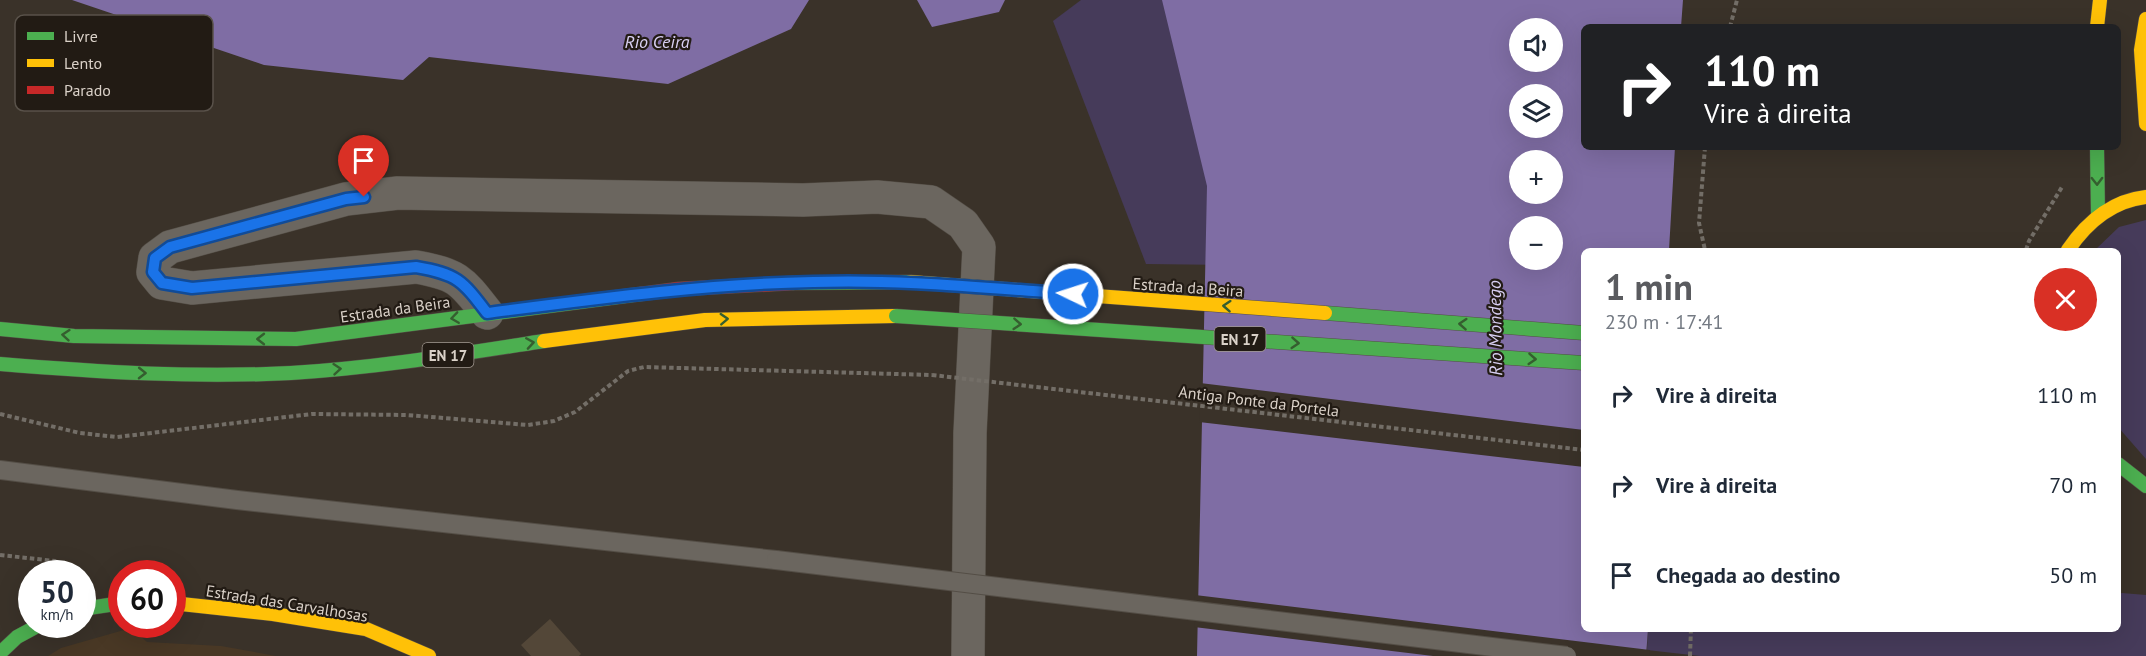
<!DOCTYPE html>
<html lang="pt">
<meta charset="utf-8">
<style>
body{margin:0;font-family:"PT Sans",sans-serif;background:#f6f6f7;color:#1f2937;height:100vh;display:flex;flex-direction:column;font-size:22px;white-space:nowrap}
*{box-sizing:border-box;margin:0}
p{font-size:20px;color:#747a83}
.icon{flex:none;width:33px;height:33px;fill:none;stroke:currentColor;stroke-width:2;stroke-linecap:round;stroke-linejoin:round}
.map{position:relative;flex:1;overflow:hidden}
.panel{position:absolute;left:1581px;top:248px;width:540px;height:384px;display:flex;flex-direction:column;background:#fff;border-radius:9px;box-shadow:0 6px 24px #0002}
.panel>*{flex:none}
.banner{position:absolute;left:1581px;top:24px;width:540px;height:126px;border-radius:9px;box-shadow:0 6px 24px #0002;background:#202124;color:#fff;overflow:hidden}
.controls{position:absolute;left:1509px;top:18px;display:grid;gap:12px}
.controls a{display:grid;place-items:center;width:54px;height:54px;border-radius:50%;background:#fff;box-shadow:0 6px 24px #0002;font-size:30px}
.speed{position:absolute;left:18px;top:560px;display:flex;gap:12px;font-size:30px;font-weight:700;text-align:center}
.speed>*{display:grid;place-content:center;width:78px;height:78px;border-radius:50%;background:#fff;box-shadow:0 6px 24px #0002;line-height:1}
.speed small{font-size:15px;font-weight:400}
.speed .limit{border:9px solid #d22;background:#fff;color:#111}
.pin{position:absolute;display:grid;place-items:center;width:51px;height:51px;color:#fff;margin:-62px -26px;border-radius:50% 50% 50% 0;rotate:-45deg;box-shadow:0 0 6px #0007}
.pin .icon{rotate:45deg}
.me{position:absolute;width:66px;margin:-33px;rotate:274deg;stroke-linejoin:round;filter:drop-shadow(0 0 4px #0008)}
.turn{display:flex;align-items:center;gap:21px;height:126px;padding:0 24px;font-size:27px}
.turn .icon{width:78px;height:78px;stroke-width:2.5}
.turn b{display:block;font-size:42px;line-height:51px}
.round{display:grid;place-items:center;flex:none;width:63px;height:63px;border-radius:32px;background:#f6f6f7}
.overview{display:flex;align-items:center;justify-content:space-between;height:102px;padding:0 24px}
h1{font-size:36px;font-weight:700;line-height:45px;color:#5a5b5f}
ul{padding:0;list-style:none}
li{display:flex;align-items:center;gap:18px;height:90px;padding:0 24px}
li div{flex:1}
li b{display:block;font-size:22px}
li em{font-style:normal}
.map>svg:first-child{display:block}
</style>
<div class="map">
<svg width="2146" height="656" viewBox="0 0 2146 656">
<rect width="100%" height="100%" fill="#3a3229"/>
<polygon fill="#493825" points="131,628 147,642 221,646 276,656 48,656 61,648"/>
<g fill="#463b5a">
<polygon points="1081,0 1492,0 1400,267 1146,264 1053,21"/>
<polygon points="2146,220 2146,459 2118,427 2118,250 2095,250 2119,227"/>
<polygon points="2122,593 2146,595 2146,656 1700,656 1647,650 1648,628 2118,628 2118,594"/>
</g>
<g fill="#7f6da4" fill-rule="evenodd">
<polygon points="72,0 809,0 791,29 668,84 429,57 403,80 264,65"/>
<polygon points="917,0 1005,0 999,12 932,27"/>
<path d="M 1162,0 L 1683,0 L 1681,27 L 1584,27 L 1584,147 L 1675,147 L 1669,250 L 1584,250 L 1584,628 L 1648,629 L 1646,656 L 1197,656 L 1207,186 ZM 1520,28 L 1552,28 L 1552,62 L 1520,62 ZM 1520,94 L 1552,94 L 1552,128 L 1520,128 ZM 1520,160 L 1552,160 L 1552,194 L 1520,194 ZM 1520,226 L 1552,226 L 1552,260 L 1520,260 Z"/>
</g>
<g fill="#3a3229">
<polygon points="1200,383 1584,430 1584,467 1199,422"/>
<polygon points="1195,595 1650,650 1649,656 1433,656 1194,627"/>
</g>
<polygon fill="#534738" points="550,619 581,654 579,656 531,656 521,645"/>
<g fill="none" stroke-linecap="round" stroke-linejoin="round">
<g stroke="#544e46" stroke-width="20">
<polyline id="lane" points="0,470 237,500 776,560"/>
</g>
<g stroke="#544e46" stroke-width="34">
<path id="street" d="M 487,313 C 462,281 458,274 416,267 L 192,288 L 162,283 L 153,272 L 155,258 L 170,247 L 346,199 L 398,193 L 803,200 L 877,197 L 931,202 L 963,224 L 979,247 L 970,433 L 968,656"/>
</g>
<g stroke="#544e46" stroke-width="15">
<g id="fast">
<polyline points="2097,147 2098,214"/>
<polyline points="793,283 910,282"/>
<polyline points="0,329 74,336 296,339 641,294"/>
<path d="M 0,364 C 97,372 194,378 291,373 C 376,368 460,354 544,341"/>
<polyline points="2118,464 2146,486"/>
<polyline points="82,609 122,603"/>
<polyline points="0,653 17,637 41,624"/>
</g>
</g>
<g stroke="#544e46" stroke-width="15">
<g id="slow">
<polyline points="2146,19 2141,50 2146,124"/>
<polyline points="2097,27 2100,0"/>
<path d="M 2068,250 C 2087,222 2111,201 2146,197"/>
<polyline points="544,341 705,320 896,316"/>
<polyline points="172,603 273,614 366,629 429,656"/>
</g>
</g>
<g stroke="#544e46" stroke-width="15">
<polyline id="jam" points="641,294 679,289 793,283"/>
</g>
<g stroke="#736e67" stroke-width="4" stroke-dasharray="4.5 3" stroke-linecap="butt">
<polyline points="1730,27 1737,0"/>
<polyline points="1705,147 1699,223 1705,250"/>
<polyline points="2026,250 2029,241 2062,187"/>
<polyline points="0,414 80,433 117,437 312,414 407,415 528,425 554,421 575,412 628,371 644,367 932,375"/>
<polyline points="0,555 55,561 65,573"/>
<polyline points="1690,656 1691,628"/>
</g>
<use href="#lane" stroke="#6b665f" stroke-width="18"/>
<use href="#street" stroke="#6b665f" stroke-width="33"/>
<use href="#fast" stroke="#4caf50" stroke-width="14"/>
<use href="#slow" stroke="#ffc107" stroke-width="14"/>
<use href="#jam" stroke="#c62828" stroke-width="14"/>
<g stroke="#544e46" stroke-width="20" stroke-linecap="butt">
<polyline id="lane-bridge" points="776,560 1567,656"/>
</g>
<g stroke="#544e46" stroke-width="15" stroke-linecap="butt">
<g id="fast-bridge">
<polyline points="1325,313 1584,333"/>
<polyline points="896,316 1584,363"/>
</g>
</g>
<g stroke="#544e46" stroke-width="15" stroke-linecap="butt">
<polyline id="slow-bridge" points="910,282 1325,313"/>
</g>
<polyline stroke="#736e67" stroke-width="4" stroke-dasharray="4.5 3" stroke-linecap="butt" points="932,375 1584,450"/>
<use href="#lane-bridge" stroke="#6b665f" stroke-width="18"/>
<use href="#fast-bridge" stroke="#4caf50" stroke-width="14"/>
<use href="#slow-bridge" stroke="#ffc107" stroke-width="14"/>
</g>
<defs><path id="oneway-chevron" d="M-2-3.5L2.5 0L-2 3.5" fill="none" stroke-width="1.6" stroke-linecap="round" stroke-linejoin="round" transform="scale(1.5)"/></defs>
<g stroke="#355e2f">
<use href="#oneway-chevron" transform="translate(2097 181) rotate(89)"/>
<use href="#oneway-chevron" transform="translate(1227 306) rotate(-176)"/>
<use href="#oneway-chevron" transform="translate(455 318) rotate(172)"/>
<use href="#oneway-chevron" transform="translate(724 319) rotate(-3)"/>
<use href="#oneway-chevron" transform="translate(1017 324) rotate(4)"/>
<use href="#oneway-chevron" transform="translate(1463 324) rotate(-176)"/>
<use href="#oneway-chevron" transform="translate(66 335) rotate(-175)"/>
<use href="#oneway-chevron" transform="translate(261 339) rotate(180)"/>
<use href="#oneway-chevron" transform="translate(530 343) rotate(-9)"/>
<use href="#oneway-chevron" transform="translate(1295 343) rotate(4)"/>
<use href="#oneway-chevron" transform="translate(1532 359) rotate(4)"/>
<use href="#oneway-chevron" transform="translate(337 369) rotate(-5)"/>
<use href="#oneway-chevron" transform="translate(142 373) rotate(1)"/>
</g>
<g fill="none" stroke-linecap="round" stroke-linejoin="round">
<g stroke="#114b97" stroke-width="15">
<path id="route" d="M 364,197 L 346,199 L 170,247 L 155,258 L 153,272 L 162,283 L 192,288 L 416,267 C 457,274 462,280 487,313 C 595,299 704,284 813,282 C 900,279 986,288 1073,294"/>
</g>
<use href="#route" stroke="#1a73e8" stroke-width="10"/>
</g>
<g text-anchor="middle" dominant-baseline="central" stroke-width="4.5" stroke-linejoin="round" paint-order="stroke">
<g fill="#221b14" stroke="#a39a92" stroke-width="1.5">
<rect x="1214.5" y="327" width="51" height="24" rx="4.5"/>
<rect x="422.5" y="343" width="51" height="24" rx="4.5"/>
</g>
<g font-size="15" font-weight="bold" fill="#dad1c8">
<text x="1240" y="339">EN 17</text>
<text x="448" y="355">EN 17</text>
</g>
<g font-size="16" fill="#dad1c8" stroke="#221b14">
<text transform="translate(1188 287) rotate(4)">Estrada da Beira</text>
<text transform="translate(395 309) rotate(-8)">Estrada da Beira</text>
<text transform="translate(1259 401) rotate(7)">Antiga Ponte da Portela</text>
<text transform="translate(287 603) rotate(9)">Estrada das Carvalhosas</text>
</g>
<g font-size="18" font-style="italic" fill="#d8cff2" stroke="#221b14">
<text x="657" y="41">Rio Ceira</text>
<text transform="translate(1495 328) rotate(-91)">Rio Mondego</text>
</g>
</g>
<rect x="15" y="15" width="198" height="96" rx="9" fill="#221b14" stroke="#59524a" stroke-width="1.5"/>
<rect x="27" y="32" width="27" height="8" fill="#4caf50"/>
<rect x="27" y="59" width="27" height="8" fill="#ffc107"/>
<rect x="27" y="86" width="27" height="8" fill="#c62828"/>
<g font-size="16" fill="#dad1c8">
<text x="64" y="42">Livre</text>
<text x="64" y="69">Lento</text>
<text x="64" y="96">Parado</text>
</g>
</svg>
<div class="controls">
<a><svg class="icon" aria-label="sound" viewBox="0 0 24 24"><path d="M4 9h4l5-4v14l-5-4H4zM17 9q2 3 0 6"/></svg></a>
<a><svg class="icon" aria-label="layers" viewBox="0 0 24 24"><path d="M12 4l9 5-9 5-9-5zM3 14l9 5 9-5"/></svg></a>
<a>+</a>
<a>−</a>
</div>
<div class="speed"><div>50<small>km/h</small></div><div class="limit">60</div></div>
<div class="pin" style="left:364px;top:197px;background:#d93025"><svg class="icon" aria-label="arrive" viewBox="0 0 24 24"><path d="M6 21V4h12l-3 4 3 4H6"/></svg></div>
<svg class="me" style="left:1073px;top:294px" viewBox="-20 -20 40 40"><circle r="17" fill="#1a73e8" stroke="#fff" stroke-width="3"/><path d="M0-11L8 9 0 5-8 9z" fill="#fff"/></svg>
<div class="banner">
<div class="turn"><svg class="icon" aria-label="right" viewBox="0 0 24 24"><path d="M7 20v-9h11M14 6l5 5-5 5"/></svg><div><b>110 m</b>Vire à direita</div></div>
</div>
<section class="panel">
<div class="overview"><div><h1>1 min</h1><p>230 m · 17:41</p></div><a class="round" style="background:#d93025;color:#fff"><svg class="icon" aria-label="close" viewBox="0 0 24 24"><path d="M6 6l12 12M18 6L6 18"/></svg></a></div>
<ul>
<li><svg class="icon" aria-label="right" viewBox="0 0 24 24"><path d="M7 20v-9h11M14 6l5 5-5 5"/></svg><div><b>Vire à direita</b></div><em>110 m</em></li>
<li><svg class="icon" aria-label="right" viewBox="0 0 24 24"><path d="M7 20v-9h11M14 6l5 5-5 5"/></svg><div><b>Vire à direita</b></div><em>70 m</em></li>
<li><svg class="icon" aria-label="arrive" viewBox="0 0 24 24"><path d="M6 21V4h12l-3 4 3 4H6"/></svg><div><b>Chegada ao destino</b></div><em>50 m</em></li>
</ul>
</section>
</div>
